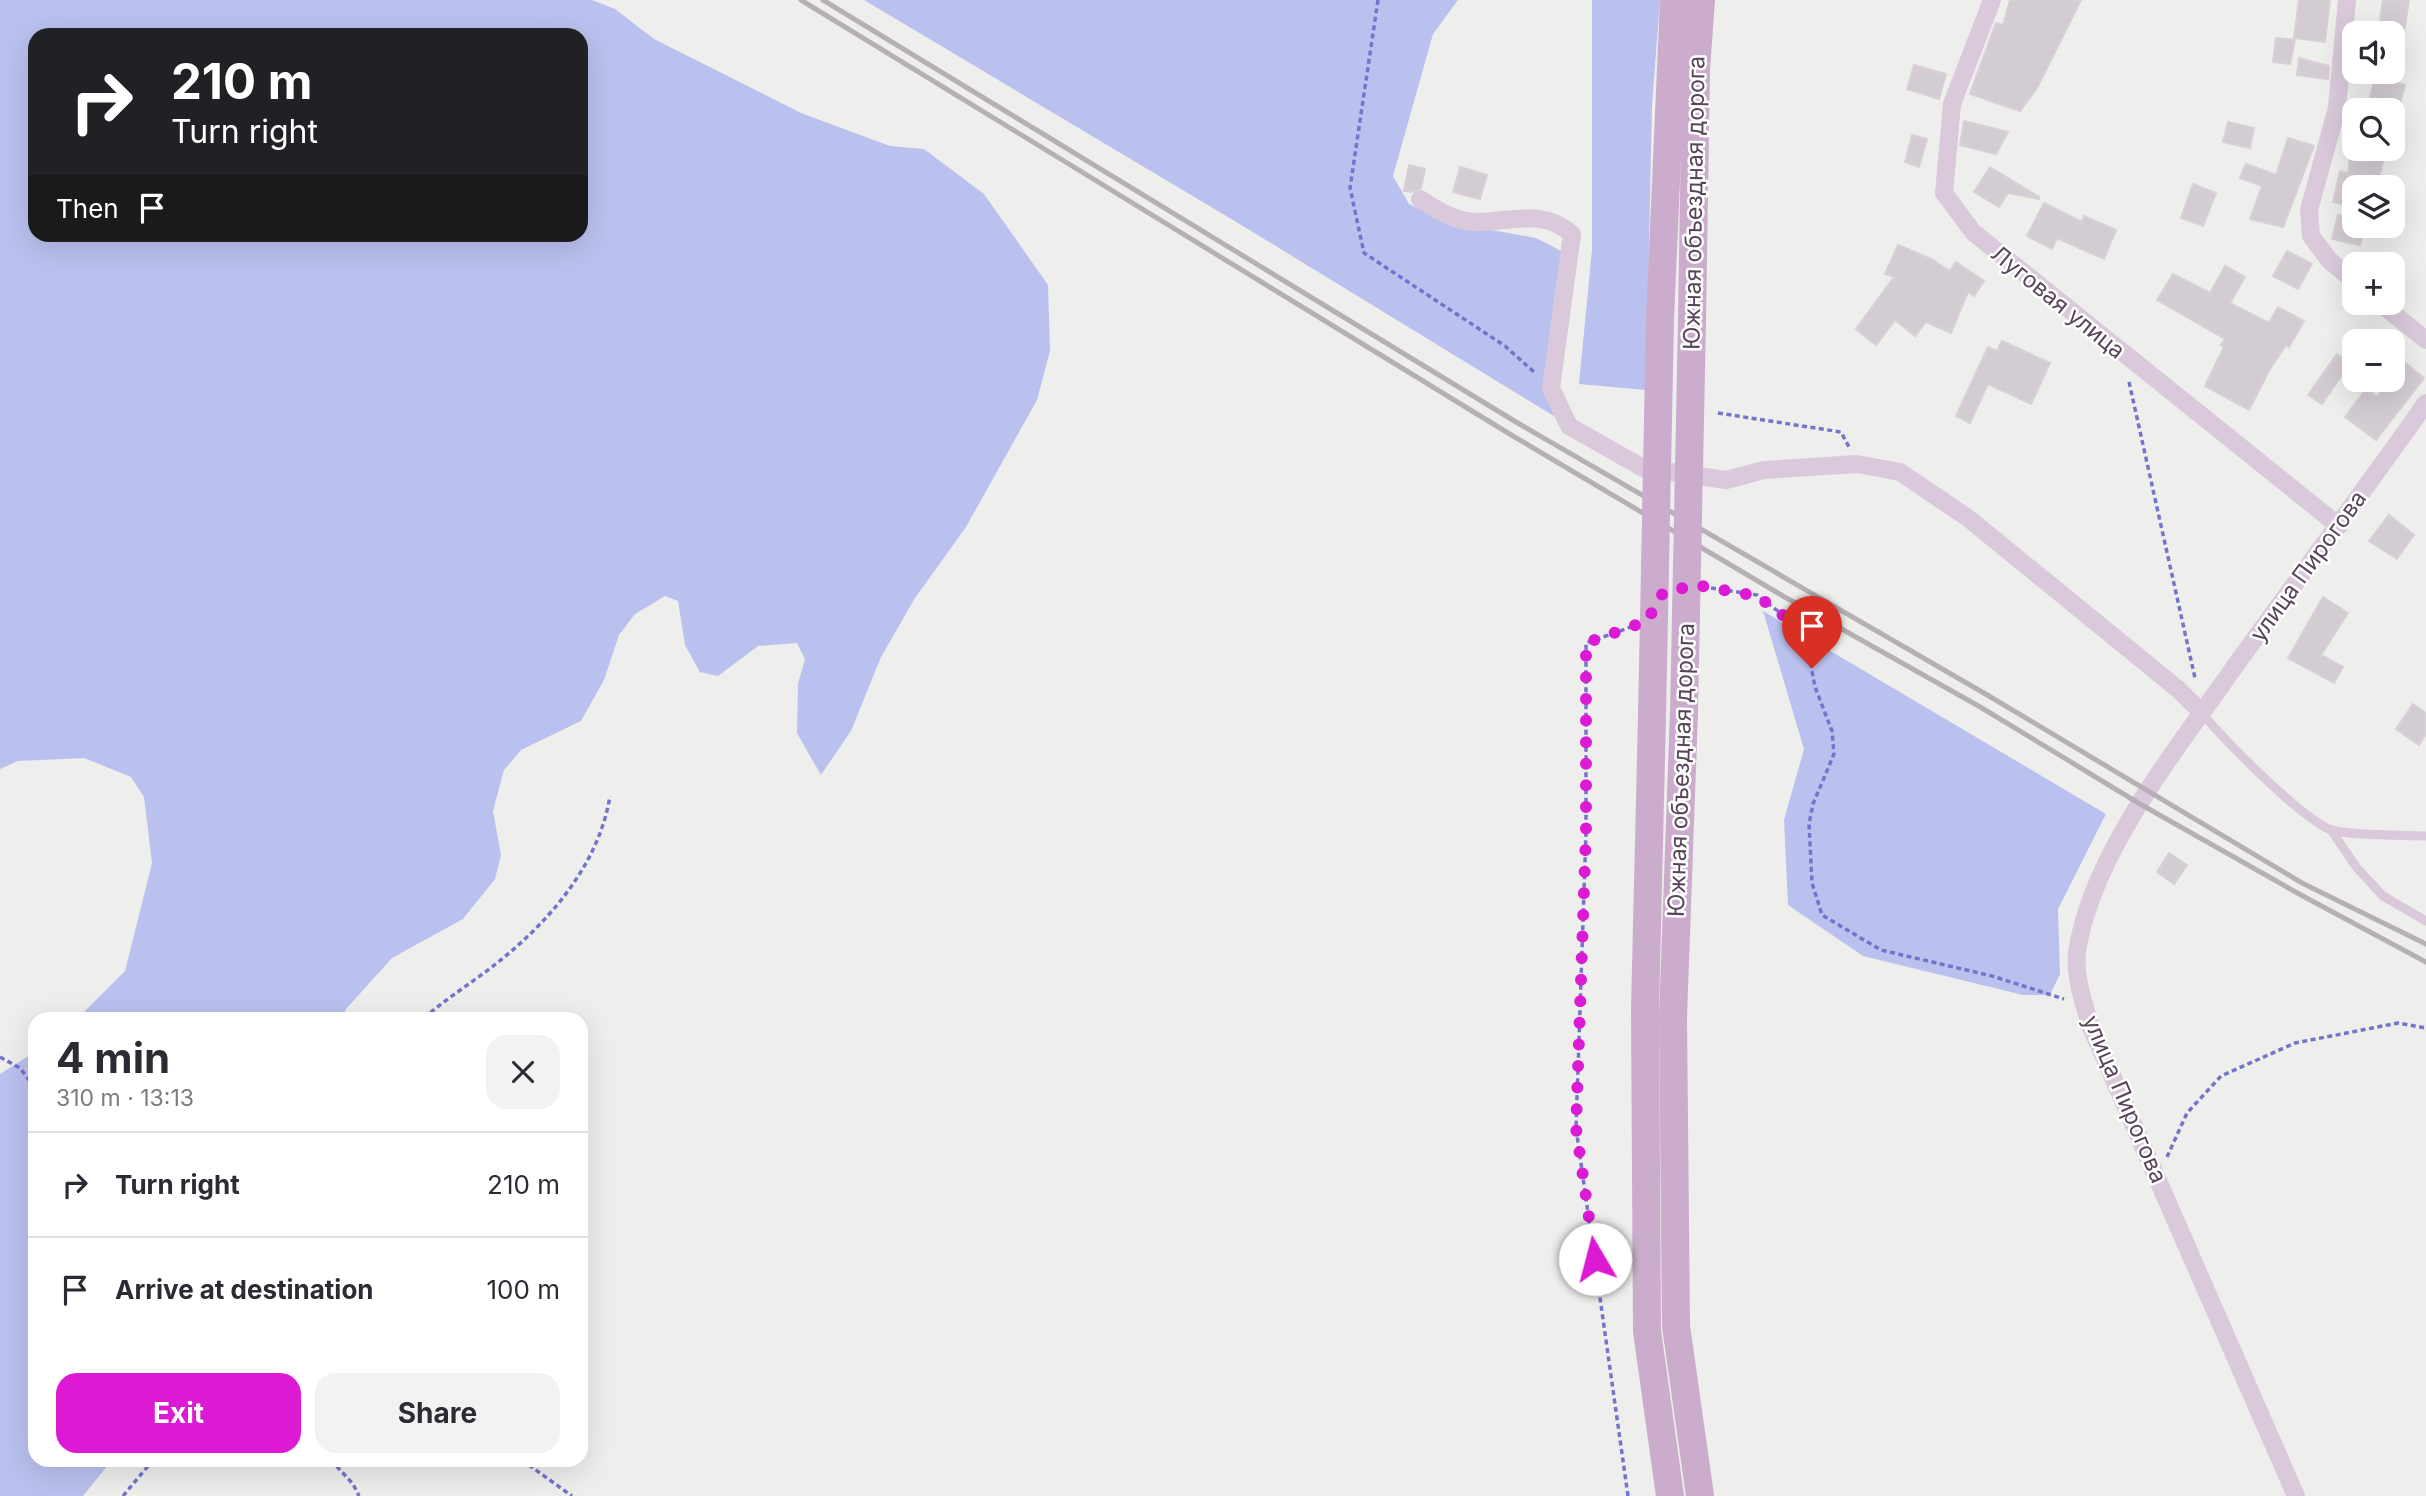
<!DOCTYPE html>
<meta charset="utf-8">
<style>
body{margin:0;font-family:Inter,sans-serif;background:#f2f2f3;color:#2b2b33;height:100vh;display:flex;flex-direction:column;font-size:26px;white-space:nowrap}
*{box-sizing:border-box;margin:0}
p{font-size:23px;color:#7c7c81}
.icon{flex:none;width:38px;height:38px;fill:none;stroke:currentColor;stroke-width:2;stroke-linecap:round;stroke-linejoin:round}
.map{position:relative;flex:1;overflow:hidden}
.details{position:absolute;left:28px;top:1012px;width:560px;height:455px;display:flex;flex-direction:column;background:#fff;border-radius:21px;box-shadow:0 7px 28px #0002}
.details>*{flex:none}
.top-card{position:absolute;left:28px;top:28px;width:560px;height:214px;border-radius:21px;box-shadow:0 7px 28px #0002;background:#202124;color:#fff;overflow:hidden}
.fabs{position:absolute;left:2342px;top:21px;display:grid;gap:14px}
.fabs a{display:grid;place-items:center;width:63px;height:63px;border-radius:14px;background:#fff;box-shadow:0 7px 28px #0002;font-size:35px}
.pin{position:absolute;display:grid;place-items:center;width:60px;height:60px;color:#fff;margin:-72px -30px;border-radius:50% 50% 50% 0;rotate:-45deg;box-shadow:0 0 7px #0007}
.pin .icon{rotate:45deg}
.me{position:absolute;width:77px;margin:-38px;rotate:352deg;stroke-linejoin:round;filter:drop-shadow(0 0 5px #0008)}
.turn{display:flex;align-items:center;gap:24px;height:147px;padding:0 28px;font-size:32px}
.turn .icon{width:91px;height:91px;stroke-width:2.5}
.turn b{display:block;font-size:49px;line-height:60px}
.then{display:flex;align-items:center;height:66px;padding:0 28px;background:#0003;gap:14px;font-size:26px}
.round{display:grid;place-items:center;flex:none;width:74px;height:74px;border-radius:21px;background:#f2f2f3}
.head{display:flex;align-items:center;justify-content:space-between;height:119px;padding:0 28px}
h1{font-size:42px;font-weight:700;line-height:52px}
.cta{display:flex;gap:14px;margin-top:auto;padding:14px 28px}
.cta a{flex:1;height:80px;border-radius:21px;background:#dc1ad4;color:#fff;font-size:28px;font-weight:700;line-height:80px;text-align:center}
.cta a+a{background:#f2f2f3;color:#2b2b33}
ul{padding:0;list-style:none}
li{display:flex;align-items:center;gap:21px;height:105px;padding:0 28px;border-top:2px solid #e1e1e2}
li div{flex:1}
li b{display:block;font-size:26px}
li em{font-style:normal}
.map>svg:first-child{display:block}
</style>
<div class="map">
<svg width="2426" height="1496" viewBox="0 0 2426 1496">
<rect width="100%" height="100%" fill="#eeefec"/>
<g fill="#bac1ee" fill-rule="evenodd">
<path d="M 0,0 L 592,0 L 615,9 L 654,39 L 801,113 L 890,146 L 924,149 L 984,194 L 1048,285 L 1050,351 L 1037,400 L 966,527 L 915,598 L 881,657 L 851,731 L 821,775 L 797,733 L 798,684 L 805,659 L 797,643 L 758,646 L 718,676 L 700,672 L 685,645 L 678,601 L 665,596 L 635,614 L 619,635 L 604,680 L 581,721 L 521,750 L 504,770 L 493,811 L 501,855 L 495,879 L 463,919 L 392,958 L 346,1009 L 342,1018 L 78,1018 L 125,971 L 152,863 L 144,797 L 131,777 L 84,758 L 18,761 L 0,769 ZM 35,35 L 581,35 L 581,234 L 35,234 Z"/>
<polygon points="864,0 1458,0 1433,34 1393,176 1409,204 1443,221 1536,238 1567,254 1551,351 1554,416 1238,223"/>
<polygon points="1592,0 1660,0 1652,106 1646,390 1579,384 1592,250"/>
<polygon points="1763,611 2106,814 2058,909 2060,974 2050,995 2023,995 1863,956 1788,905 1784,820 1804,749"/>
<polygon points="35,1052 35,1460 112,1460 83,1496 0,1496 0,1074"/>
</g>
<g fill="#d4ccd3" stroke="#d8d0d7" stroke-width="2">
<polygon points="2010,0 2081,0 2037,88 2020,111 1970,94 1996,23 2003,25"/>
<polygon points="2299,0 2330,0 2325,42 2294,38"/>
<polygon points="2383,0 2409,0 2404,33 2378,33"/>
<polygon points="2276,38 2295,40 2290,64 2273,62"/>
<polygon points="2299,58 2329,66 2328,79 2297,75"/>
<polygon points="1914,65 1946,74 1939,99 1907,89"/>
<polygon points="2375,77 2405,85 2398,110 2367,110"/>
<polygon points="1964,121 2008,132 1996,154 1960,145"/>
<polygon points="2228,122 2254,128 2250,148 2223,142"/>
<polygon points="1912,135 1927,139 1919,167 1905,162"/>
<polygon points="2288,138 2314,146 2283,227 2250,219 2262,186 2240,178 2246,164 2276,175"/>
<polygon points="2351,149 2386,149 2377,187 2354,187 2350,206 2333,202 2340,171 2348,173"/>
<polygon points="1409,165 1425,169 1421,188 1411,192 1404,191"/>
<polygon points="1460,167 1487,175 1480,199 1453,192"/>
<polygon points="1990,167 2039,197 2039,199 2008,193 1999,207 1974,192"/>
<polygon points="2193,184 2216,193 2203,226 2181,218"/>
<polygon points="2044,203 2082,222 2084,216 2116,230 2104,259 2057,238 2052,249 2027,236"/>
<polygon points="2338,215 2354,219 2354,226 2365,226 2360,245 2332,239"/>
<polygon points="1898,245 1931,259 1950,271 1956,262 1984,281 1974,296 1968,292 1951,333 1926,322 1915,336 1895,320 1876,345 1856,329 1894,277 1885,274"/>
<polygon points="2287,251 2312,264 2298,289 2273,276"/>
<polygon points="2225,266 2245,277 2230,303 2269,323 2278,307 2304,321 2289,347 2286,345 2270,369 2249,410 2205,386 2224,347 2221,345 2225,339 2157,300 2173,274 2210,293"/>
<polygon points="2002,341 2050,363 2031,404 1988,384 1970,423 1956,416 1988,347 1997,351"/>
<polygon points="2337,354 2350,363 2322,404 2308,395"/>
<polygon points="2404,362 2424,378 2376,440 2345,417 2366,389 2377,397"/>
<polygon points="2389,515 2414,535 2397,559 2369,541"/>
<polygon points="2323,597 2348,613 2321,655 2343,667 2334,683 2288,658"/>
<polygon points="2413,704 2426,713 2426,734 2419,745 2396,729"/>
<polygon points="2169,853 2187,865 2174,884 2157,872"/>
</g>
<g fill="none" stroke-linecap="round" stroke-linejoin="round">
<g stroke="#7374cb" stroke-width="3.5" stroke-dasharray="5 3.5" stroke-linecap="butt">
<polyline points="1378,0 1350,188 1364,253 1505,346 1534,372"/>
<polyline points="2129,382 2195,678"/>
<polyline points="1718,413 1841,432 1849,447"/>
<polyline points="1711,588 1757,595 1792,622 1808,650 1815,687 1832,731 1834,754 1813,804 1809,824 1812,883 1822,915 1881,950 1992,976 2064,999"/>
<path d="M 424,1018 C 447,998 473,982 497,963 C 550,921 599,864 610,796"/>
<polyline points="0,1057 20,1068 35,1088"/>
<polyline points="2167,1157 2187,1113 2221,1076 2295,1043 2398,1023 2426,1028"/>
<polyline points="331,1460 353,1484 359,1496"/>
<polyline points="522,1460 572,1496"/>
<polyline points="123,1496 153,1460"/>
<polyline points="1628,1496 1576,1128 1586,832 1586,643 1631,627"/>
</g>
<g stroke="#d9c9da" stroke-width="9">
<path d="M 2202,713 C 2226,742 2297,814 2329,829 C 2346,836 2405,835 2426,836"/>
<polyline points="2331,830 2357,868 2383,896 2426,921"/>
</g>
<g stroke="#d9c9da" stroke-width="18">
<polyline points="1992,0 1952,104 1944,193 1973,232 2339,526"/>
<polyline points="2347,0 2337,108 2309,210 2311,236 2329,260 2354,281"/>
<path d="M 1420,199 C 1436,210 1457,222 1476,222 C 1512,222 1542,208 1572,234 L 1551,388 L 1569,426 L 1643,468 L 1726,480 L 1764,470 L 1857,464 L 1900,472 L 1968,518 L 2179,690 L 2202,713"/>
<polyline points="2380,303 2426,340"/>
<path d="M 2296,1496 L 2090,1025 C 2084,1003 2074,976 2077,952 C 2091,858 2169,759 2223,683 C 2290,589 2360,497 2426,403"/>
</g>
<g stroke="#cbaccc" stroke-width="28">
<polyline points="1660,319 1674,0"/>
<polyline points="1692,321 1696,69 1701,0"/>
<polyline points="1684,712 1673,1017 1676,1326 1700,1496"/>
<polyline points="1652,716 1645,1010 1647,1331 1670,1496"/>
</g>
<g stroke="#b7afb6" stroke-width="5">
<polyline points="801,0 1508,433 1783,596 1982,708 2140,804 2301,895 2426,962"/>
<polyline points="823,0 1516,422 1989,696 2302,883 2426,944"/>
</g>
<g stroke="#cbaccc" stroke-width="28">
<polyline points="1684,712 1692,321"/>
<polyline points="1652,716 1660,319"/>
</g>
</g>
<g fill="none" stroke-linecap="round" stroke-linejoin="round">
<polyline stroke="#dc1ad4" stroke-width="12" stroke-dasharray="0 21.6" points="1595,1259 1576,1128 1586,831 1586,643 1647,621 1663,593 1696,585 1757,596 1792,622 1808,650 1812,668"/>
</g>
<g text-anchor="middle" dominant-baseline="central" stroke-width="5" stroke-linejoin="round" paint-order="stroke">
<g font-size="23" fill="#59455a" stroke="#fff">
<text transform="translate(1694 203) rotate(-89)">Южная объездная дорога</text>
<text transform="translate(2058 302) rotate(39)">Луговая улица</text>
<text transform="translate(2308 566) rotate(-54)">улица Пирогова</text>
<text transform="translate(1681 770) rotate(-88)">Южная объездная дорога</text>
<text transform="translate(2125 1099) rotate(67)">улица Пирогова</text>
</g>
</g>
</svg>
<div class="fabs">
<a><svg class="icon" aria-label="sound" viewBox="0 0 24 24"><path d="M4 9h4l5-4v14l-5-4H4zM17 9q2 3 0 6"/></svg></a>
<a><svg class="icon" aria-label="search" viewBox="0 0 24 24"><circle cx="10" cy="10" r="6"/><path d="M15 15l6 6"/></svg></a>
<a><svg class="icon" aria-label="layers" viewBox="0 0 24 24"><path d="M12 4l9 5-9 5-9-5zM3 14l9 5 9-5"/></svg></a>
<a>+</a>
<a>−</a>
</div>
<div class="pin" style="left:1812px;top:668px;background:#d93025"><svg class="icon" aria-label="arrive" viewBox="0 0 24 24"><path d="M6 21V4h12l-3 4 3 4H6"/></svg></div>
<svg class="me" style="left:1595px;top:1259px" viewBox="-20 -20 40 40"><circle r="19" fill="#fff"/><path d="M0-13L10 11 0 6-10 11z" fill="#dc1ad4"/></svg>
<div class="top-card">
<div class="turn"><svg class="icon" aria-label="right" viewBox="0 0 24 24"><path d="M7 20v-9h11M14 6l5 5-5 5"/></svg><div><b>210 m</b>Turn right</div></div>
<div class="then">Then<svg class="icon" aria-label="arrive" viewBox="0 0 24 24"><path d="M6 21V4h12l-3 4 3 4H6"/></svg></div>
</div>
<section class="details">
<div class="head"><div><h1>4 min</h1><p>310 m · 13:13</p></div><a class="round"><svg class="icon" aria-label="close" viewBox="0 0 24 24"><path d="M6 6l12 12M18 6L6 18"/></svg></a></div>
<ul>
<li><svg class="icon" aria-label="right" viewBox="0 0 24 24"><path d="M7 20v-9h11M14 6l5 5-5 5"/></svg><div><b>Turn right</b></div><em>210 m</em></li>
<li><svg class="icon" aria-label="arrive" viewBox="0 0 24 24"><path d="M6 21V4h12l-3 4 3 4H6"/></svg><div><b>Arrive at destination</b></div><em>100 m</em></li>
</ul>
<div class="cta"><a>Exit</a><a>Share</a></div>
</section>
</div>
